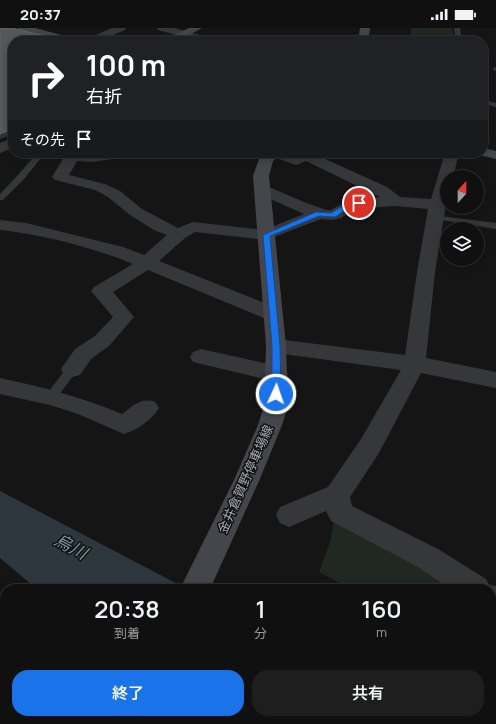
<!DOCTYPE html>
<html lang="ja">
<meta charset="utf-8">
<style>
body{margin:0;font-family:Manrope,"Noto Sans JP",sans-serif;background:#1e1e1e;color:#f1f3f6;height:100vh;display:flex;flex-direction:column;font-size:15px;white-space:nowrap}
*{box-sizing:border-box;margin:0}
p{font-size:13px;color:#9c9d9f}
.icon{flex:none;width:22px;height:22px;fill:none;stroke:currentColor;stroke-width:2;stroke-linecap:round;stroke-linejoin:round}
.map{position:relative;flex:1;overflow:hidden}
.drawer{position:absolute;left:0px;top:556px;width:496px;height:140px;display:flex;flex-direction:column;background:#101010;border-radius:16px 16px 0 0;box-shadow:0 2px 10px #0003,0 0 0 1px #303030}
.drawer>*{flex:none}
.hud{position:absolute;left:8px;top:8px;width:480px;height:122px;border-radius:16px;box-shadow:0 2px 10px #0003,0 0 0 1px #303030;background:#202124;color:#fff;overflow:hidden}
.needle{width:26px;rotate:21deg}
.fabs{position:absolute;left:440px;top:142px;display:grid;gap:8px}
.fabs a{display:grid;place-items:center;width:44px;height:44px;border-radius:50%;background:#101010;box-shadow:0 2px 10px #0003,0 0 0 1px #303030;font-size:20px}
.pin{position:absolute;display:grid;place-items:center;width:34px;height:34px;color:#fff;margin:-17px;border:2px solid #fff;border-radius:50%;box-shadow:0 1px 4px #0007}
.me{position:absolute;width:44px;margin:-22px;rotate:3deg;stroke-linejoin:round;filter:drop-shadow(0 0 3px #0008)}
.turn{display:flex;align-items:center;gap:14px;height:84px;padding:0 12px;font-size:18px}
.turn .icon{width:52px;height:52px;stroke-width:2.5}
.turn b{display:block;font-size:28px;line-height:34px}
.then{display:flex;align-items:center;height:38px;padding:0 12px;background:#0003;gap:8px;font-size:15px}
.eta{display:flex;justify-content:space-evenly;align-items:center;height:68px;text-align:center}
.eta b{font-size:24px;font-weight:600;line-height:28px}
.primary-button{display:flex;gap:8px;margin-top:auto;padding:8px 12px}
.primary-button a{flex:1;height:46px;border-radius:16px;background:#1a73e8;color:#fff;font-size:16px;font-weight:600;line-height:46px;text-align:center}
.primary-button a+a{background:#1e1e1e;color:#f1f3f6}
.status{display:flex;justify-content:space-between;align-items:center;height:28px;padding:0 20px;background:#101010;direction:ltr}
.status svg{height:11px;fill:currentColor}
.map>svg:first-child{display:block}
</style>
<div class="status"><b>20:37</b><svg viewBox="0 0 49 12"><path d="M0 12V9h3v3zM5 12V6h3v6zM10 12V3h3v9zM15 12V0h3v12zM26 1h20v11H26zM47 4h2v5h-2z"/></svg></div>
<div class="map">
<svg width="496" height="696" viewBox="0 0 496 696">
<rect width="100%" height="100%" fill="#151516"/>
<g fill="#212822">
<polygon points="411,0 452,0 455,12 417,9 411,6"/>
<polygon points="335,486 465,561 352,561 319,544 330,514"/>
<polygon points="491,578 496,582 496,636 491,633"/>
</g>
<g fill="#2f373e">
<polygon points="0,463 187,561 37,561 0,530"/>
<polygon points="103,691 433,691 443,696 107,696"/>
</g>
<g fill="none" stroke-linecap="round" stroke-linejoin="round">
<g fill="#2f373e" fill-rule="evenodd">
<polygon points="0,664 5,666 5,675 0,673"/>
<path d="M 31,691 C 37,691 43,689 46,696 C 40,696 34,696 31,691 Z"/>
</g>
<g fill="#36373b" fill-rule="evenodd">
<polygon points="454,0 460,0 462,13 456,13"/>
<polygon points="496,39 496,43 492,41 493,40"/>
<polygon points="483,72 496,75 496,79 483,76"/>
<polygon points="37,125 45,125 24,151 3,172 0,172 0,166 18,147"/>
<polygon points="432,187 496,195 496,201 435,191 432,191 431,189"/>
<polygon points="72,337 76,338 77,341 76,344 55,372 51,373 47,372 45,369 47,366 68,338"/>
</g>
<g fill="#36373b" fill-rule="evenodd">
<polygon points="112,0 126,0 125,2 99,13 85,13 86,11"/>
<polygon points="157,0 174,0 214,11 215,13 198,13 158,2"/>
<polygon points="13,110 13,120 0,125 0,115"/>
<path d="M 41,125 L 133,125 L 131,128 L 126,129 L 92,134 L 77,133 L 69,147 L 105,156 L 120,163 L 142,181 L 178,200 L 193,194 L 264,202 L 304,186 L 257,165 L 255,162 L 257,159 L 263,157 L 269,159 L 304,174 L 326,182 L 331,182 L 345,174 L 380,169 L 306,133 L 296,137 L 271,128 L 269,125 L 289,125 L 295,127 L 298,125 L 312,125 L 387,159 L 400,169 L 431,171 L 445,125 L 459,125 L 453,149 L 447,149 L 447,170 L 435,244 L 426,330 L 496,344 L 496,360 L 421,345 L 379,425 L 350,469 L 352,478 L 438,521 L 486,551 L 489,557 L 496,558 L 496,589 L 491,587 L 491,561 L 450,561 L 418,539 L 331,493 L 326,483 L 289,499 L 280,495 L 276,487 L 280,479 L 328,459 L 361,411 L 401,342 L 276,325 L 269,323 L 266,318 L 269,313 L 276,311 L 405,327 L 417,244 L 428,181 L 396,178 L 364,180 L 354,182 L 341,190 L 332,192 L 321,191 L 266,212 L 195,204 L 185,210 L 159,233 L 280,281 L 283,286 L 280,291 L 273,293 L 266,291 L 148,242 L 113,264 L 134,289 L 109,318 L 91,331 L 80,347 L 72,349 L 64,347 L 61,341 L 75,321 L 95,308 L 113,289 L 91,263 L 94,259 L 133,236 C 92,219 44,207 0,202 L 0,192 L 26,195 L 123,219 L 144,227 L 167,207 L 154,202 L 130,187 L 108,169 L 95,162 L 55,152 L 52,149 L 63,131 L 43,128 Z"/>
<polygon points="201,321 277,338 285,340 288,346 285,352 277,354 193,334 190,329 193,324"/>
<path d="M 0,350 C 42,359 82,369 122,386 C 133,378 141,369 155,374 L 159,380 C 152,392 137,402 124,406 L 78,386 L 50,377 L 0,366 Z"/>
</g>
<g fill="#44464b" fill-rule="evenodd">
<polygon points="18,0 35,0 76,11 77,13 60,13 19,2"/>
<polygon points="189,0 202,0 178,13 165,13 166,11"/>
<polygon points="360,0 370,0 368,13 358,13"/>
<polygon points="483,120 496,123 496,131 478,127 477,125 483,125"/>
<polygon points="264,125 280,125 273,133 269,148 286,318 288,378 282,397 259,453 210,561 180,561 234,452 258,397 264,378 266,318 253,148 259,131"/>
<polygon points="117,691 151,691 149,696 115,696"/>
</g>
</g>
<polygon fill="#313235" points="13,101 13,106 0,111 0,106"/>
<polygon fill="#55575b" stroke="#626469" points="0,0 12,0 66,13 13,13 13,101 0,106"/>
<polygon fill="#1a73e8" stroke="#114b97" points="359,173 363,175 362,177 350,179 335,189 319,188 270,208 280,318 281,366 280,368 273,368 272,366 272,318 263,207 316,184 331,185 346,176"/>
<g text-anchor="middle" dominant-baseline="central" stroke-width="3" stroke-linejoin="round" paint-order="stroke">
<g font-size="13" fill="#a8acb5" stroke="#101011">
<text transform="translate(245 451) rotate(-66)">金井倉賀野停車場線</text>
</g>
<g font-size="17" font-style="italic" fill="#8398ac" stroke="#101011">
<text transform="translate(71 518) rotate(28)">烏川</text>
</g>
</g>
</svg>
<div class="fabs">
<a><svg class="needle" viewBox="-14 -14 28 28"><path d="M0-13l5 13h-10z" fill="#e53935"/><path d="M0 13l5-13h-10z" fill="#9c9d9f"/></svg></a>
<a><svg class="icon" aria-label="layers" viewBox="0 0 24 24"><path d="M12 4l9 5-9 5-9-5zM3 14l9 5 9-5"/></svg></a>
</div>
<div class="pin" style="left:359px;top:175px;background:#d93025"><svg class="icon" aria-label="arrive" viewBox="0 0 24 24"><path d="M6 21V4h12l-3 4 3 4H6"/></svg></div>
<svg class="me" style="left:276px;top:366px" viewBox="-20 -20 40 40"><circle r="17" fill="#1a73e8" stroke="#fff" stroke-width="3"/><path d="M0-11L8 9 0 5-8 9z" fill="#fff"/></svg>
<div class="hud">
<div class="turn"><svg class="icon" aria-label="right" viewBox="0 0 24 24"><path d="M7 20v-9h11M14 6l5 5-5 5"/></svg><div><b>100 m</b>右折</div></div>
<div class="then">その先<svg class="icon" aria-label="arrive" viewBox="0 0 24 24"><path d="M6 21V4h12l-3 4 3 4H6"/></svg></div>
</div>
<section class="drawer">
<div class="eta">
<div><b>20:38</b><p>到着</p></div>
<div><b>1</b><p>分</p></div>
<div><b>160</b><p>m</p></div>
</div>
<div class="primary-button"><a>終了</a><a>共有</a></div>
</section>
</div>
